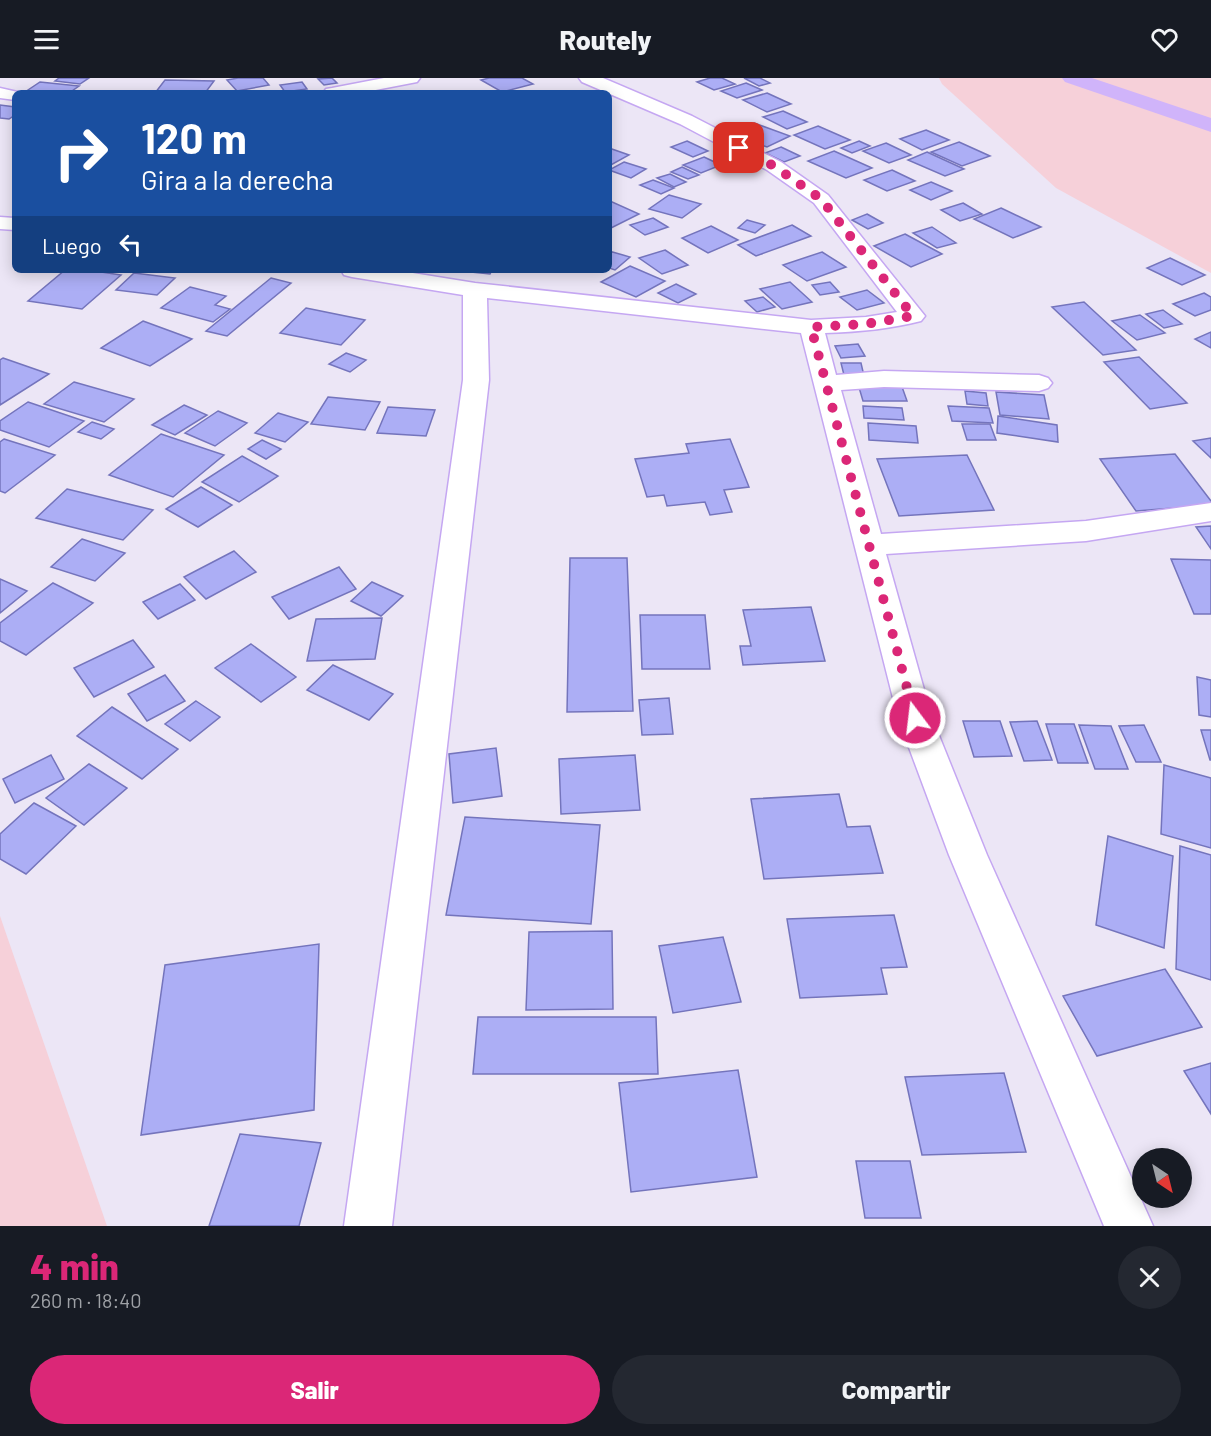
<!DOCTYPE html>
<html lang="es">
<meta charset="utf-8">
<style>
body{margin:0;font-family:Barlow,sans-serif;background:#242831;color:#f1f3f6;height:100vh;display:flex;flex-direction:column;font-size:22px;white-space:nowrap}
*{box-sizing:border-box;margin:0}
p{font-size:20px;color:#9ea1a6}
.icon{flex:none;width:33px;height:33px;fill:none;stroke:currentColor;stroke-width:2;stroke-linecap:round;stroke-linejoin:round}
.map{position:relative;height:1148px;overflow:hidden}
.sheet{display:flex;flex-direction:column;background:#171b24;flex:1}
.sheet>*{flex:none}
.top-card{position:absolute;left:12px;top:12px;width:600px;height:183px;border-radius:9px;box-shadow:0 3px 15px #0003;background:#1a4fa0;color:#fff;overflow:hidden}
.needle{width:39px;rotate:145deg}
.buttons{position:absolute;left:1132px;top:1070px;display:grid;gap:12px}
.buttons a{display:grid;place-items:center;width:60px;height:60px;border-radius:50%;background:#171b24;box-shadow:0 3px 15px #0003;font-size:30px}
.pin{position:absolute;display:grid;place-items:center;width:51px;height:51px;color:#fff;margin:-26px;border-radius:12px;box-shadow:0 3px 9px #0006}
.me{position:absolute;width:66px;margin:-33px;rotate:345deg;stroke-linejoin:round;filter:drop-shadow(0 0 4px #0008)}
.turn{display:flex;align-items:center;gap:21px;height:126px;padding:0 30px;font-size:27px}
.turn .icon{width:78px;height:78px;stroke-width:2.5}
.turn b{display:block;font-size:42px;line-height:51px}
.then{display:flex;align-items:center;height:57px;padding:0 30px;background:#0003;gap:12px;font-size:22px}
.round{display:grid;place-items:center;flex:none;width:63px;height:63px;border-radius:32px;background:#242831}
.summary{display:flex;align-items:center;justify-content:space-between;height:102px;padding:0 30px}
h1{font-size:36px;font-weight:800;line-height:45px;color:#db2777}
.button{display:flex;gap:12px;margin-top:auto;padding:12px 30px}
.button a{flex:1;height:69px;border-radius:36px;background:#db2777;color:#fff;font-size:24px;font-weight:800;line-height:69px;text-align:center}
.button a+a{background:#242831;color:#f1f3f6}
header{display:flex;justify-content:space-between;align-items:center;height:78px;padding:0 30px;background:#171b24;font-size:27px;font-weight:800}
.map>svg:first-child{display:block}
</style>
<header><svg class="icon" aria-label="menu" viewBox="0 0 24 24"><path d="M4 6h16M4 12h16M4 18h16"/></svg>Routely<svg class="icon" aria-label="heart" viewBox="0 0 24 24"><path d="M12 20l-8-8c-3-5 5-10 8-4 3-6 11-1 8 4z"/></svg></header>
<div class="map">
<svg width="1211" height="1148" viewBox="0 0 1211 1148">
<rect width="100%" height="100%" fill="#ece6f6"/>
<g fill="#f6d0d9">
<polygon points="939,0 1211,0 1211,195 1056,110 942,6"/>
<polygon points="0,838 107,1148 0,1148"/>
</g>
<g fill="none" stroke-linecap="round" stroke-linejoin="round">
<polygon fill="#d0b4fa" fill-rule="evenodd" points="1062,0 1092,0 1211,40 1211,54 1065,4"/>
</g>
<g fill="#acaef5" stroke="#7474bc" stroke-width="1.5">
<polygon points="59,0 89,0 80,6 55,3"/>
<polygon points="238,0 263,0 269,7 237,13 227,2"/>
<polygon points="332,0 337,5 324,7 318,1"/>
<polygon points="489,0 522,0 533,6 502,14 481,2"/>
<polygon points="710,0 722,0 735,6 714,12 697,4"/>
<polygon points="744,0 760,0 770,5 759,8"/>
<polygon points="165,2 214,3 205,15 155,15"/>
<polygon points="40,4 79,8 69,15 25,14"/>
<polygon points="302,4 307,11 285,14 280,7"/>
<polygon points="746,5 762,12 737,20 721,13"/>
<polygon points="767,15 791,26 767,34 743,22"/>
<polygon points="0,27 15,29 15,37 9,41 0,40"/>
<polygon points="783,33 807,44 787,51 763,39"/>
<polygon points="754,45 790,58 767,69 731,56"/>
<polygon points="818,48 850,62 825,71 794,57"/>
<polygon points="926,52 949,62 922,72 900,61"/>
<polygon points="687,63 708,73 693,79 671,69"/>
<polygon points="859,63 870,68 852,75 841,70"/>
<polygon points="959,64 990,78 962,88 931,74"/>
<polygon points="886,65 911,77 889,85 863,73"/>
<polygon points="781,69 800,78 784,84 765,75"/>
<polygon points="609,70 629,77 609,88"/>
<polygon points="834,73 872,90 846,100 808,83"/>
<polygon points="927,74 964,91 945,98 908,82"/>
<polygon points="704,79 721,87 701,95 683,87"/>
<polygon points="624,84 646,91 631,100 609,92"/>
<polygon points="682,89 699,97 688,101 671,94"/>
<polygon points="892,92 915,103 887,113 864,102"/>
<polygon points="670,96 686,104 674,109 657,100"/>
<polygon points="653,102 674,110 661,116 640,107"/>
<polygon points="931,104 952,113 931,122 910,112"/>
<polygon points="669,117 701,126 682,140 649,131"/>
<polygon points="609,123 610,123 639,136 609,151"/>
<polygon points="963,125 982,136 960,143 941,132"/>
<polygon points="1001,130 1041,149 1013,160 974,141"/>
<polygon points="867,136 883,145 868,151 852,142"/>
<polygon points="653,140 668,149 645,157 630,147"/>
<polygon points="747,142 765,147 755,155 738,150"/>
<polygon points="792,147 811,158 756,178 738,167"/>
<polygon points="711,148 738,162 708,175 682,160"/>
<polygon points="932,149 956,165 937,170 913,155"/>
<polygon points="905,156 942,176 911,189 874,168"/>
<polygon points="665,172 688,187 662,196 639,180"/>
<polygon points="609,173 630,179 615,192 609,190"/>
<polygon points="822,174 846,189 807,203 783,187"/>
<polygon points="1170,180 1205,197 1182,207 1147,190"/>
<polygon points="630,188 665,203 636,219 601,204"/>
<polygon points="65,192 88,192 121,197 82,231 28,223"/>
<polygon points="451,192 492,192 490,196"/>
<polygon points="134,195 175,200 157,217 116,212"/>
<polygon points="271,200 291,205 227,258 206,253"/>
<polygon points="790,204 812,224 782,231 760,211"/>
<polygon points="830,204 839,214 820,217 812,207"/>
<polygon points="676,206 696,216 678,225 658,215"/>
<polygon points="190,209 226,218 215,227 230,231 213,244 161,230"/>
<polygon points="867,212 884,225 857,232 840,219"/>
<polygon points="1204,215 1211,219 1211,232 1195,238 1173,226"/>
<polygon points="763,219 775,229 757,234 745,223"/>
<polygon points="1084,224 1136,272 1103,277 1052,229"/>
<polygon points="306,230 365,242 341,267 280,255"/>
<polygon points="1163,232 1182,246 1164,250 1146,236"/>
<polygon points="1140,237 1165,255 1137,262 1112,243"/>
<polygon points="143,243 192,261 150,288 101,270"/>
<polygon points="1211,254 1211,270 1195,261"/>
<polygon points="858,266 865,278 841,280 835,268"/>
<polygon points="346,275 366,282 350,294 329,286"/>
<polygon points="1139,279 1187,325 1150,331 1104,284"/>
<polygon points="3,280 49,296 0,327 0,282"/>
<polygon points="841,285 861,285 864,298 844,297"/>
<polygon points="74,304 134,321 104,344 44,326"/>
<polygon points="858,306 901,306 907,323 863,323"/>
<polygon points="965,313 986,315 988,328 967,326"/>
<polygon points="996,314 1044,317 1049,341 1000,337"/>
<polygon points="328,319 380,324 365,352 311,346"/>
<polygon points="28,324 84,343 49,369 0,352 0,343"/>
<polygon points="184,327 207,337 175,357 152,347"/>
<polygon points="863,328 902,330 904,342 864,340"/>
<polygon points="948,328 989,330 993,345 952,343"/>
<polygon points="388,329 435,332 426,358 377,355"/>
<polygon points="218,333 247,345 215,368 185,355"/>
<polygon points="278,335 308,344 285,364 255,355"/>
<polygon points="998,338 1057,347 1058,364 997,355"/>
<polygon points="92,344 114,351 101,361 78,354"/>
<polygon points="868,345 916,348 918,365 869,362"/>
<polygon points="962,346 990,346 996,362 967,362"/>
<polygon points="161,356 224,377 173,419 109,397"/>
<polygon points="1211,360 1211,380 1193,363"/>
<polygon points="4,361 55,377 5,415 0,413 0,364"/>
<polygon points="730,361 749,409 724,412 732,434 710,437 705,424 667,428 664,417 647,419 635,381 689,375 686,366"/>
<polygon points="262,362 281,371 266,381 248,371"/>
<polygon points="1175,376 1211,423 1211,427 1136,433 1100,381"/>
<polygon points="967,377 994,432 899,438 877,381"/>
<polygon points="242,378 278,398 239,424 202,404"/>
<polygon points="201,409 232,427 198,449 166,431"/>
<polygon points="67,411 153,432 123,462 36,440"/>
<polygon points="1211,448 1211,471 1196,449"/>
<polygon points="82,461 125,475 95,503 51,489"/>
<polygon points="234,473 256,494 206,521 184,499"/>
<polygon points="570,480 627,480 633,633 567,634"/>
<polygon points="1171,481 1211,482 1211,536 1194,536"/>
<polygon points="339,489 356,511 289,541 272,519"/>
<polygon points="0,501 27,513 0,535"/>
<polygon points="372,504 403,518 381,538 351,523"/>
<polygon points="53,505 93,525 26,577 0,563 0,545"/>
<polygon points="180,506 195,522 158,541 143,524"/>
<polygon points="811,529 825,583 743,587 740,568 751,568 743,532"/>
<polygon points="640,537 705,537 710,591 642,591"/>
<polygon points="382,540 375,581 307,583 316,541"/>
<polygon points="133,562 154,589 94,619 74,590"/>
<polygon points="251,566 296,599 261,624 215,590"/>
<polygon points="333,587 393,616 369,642 307,612"/>
<polygon points="165,597 185,623 147,643 128,616"/>
<polygon points="1197,599 1211,602 1211,639 1199,637"/>
<polygon points="669,620 673,656 642,657 639,622"/>
<polygon points="196,623 220,639 190,663 165,646"/>
<polygon points="112,629 178,671 142,701 77,658"/>
<polygon points="963,643 1000,643 1012,678 974,679"/>
<polygon points="1037,643 1052,682 1024,683 1010,644"/>
<polygon points="1046,646 1074,646 1088,685 1058,685"/>
<polygon points="1079,647 1111,648 1128,691 1095,691"/>
<polygon points="1144,647 1161,684 1136,684 1119,648"/>
<polygon points="1201,652 1211,652 1211,682 1210,682"/>
<polygon points="496,670 502,718 453,725 449,676"/>
<polygon points="51,677 64,701 15,725 3,701"/>
<polygon points="635,677 640,732 561,736 559,681"/>
<polygon points="89,686 127,710 84,747 46,720"/>
<polygon points="1164,687 1211,700 1211,770 1161,756"/>
<polygon points="839,716 847,749 870,748 883,795 764,801 751,721"/>
<polygon points="34,725 76,748 26,796 0,781 0,756"/>
<polygon points="465,739 600,747 591,846 446,837"/>
<polygon points="1108,758 1173,778 1164,870 1096,847"/>
<polygon points="1180,768 1211,777 1211,902 1176,891"/>
<polygon points="894,837 907,889 881,890 887,916 800,920 787,841"/>
<polygon points="612,853 613,931 526,932 529,854"/>
<polygon points="723,859 741,924 673,935 659,868"/>
<polygon points="319,866 314,1032 141,1057 165,887"/>
<polygon points="1165,891 1202,949 1097,978 1063,918"/>
<polygon points="478,939 656,939 658,996 473,996"/>
<polygon points="1211,985 1211,1036 1184,993"/>
<polygon points="738,992 757,1099 631,1114 619,1005"/>
<polygon points="1004,995 1026,1074 922,1077 905,999"/>
<polygon points="240,1056 321,1065 299,1148 209,1148"/>
<polygon points="856,1083 910,1083 921,1140 865,1140"/>
</g>
<g fill="none" stroke-linecap="round" stroke-linejoin="round">
<g stroke="#c5a7f2" stroke-width="3">
<g id="minor">
<polygon points="384,0 420,0 417,4 360,15 323,15 326,11 332,10"/>
<path d="M 579,0 L 603,0 L 692,38 L 781,84 L 828,117 L 925,238 L 921,243 C 890,251 857,254 825,255 L 836,297 L 884,293 L 1039,297 L 1048,300 L 1052,305 L 1048,310 L 1039,313 L 884,309 L 841,312 L 881,456 L 1086,443 L 1211,425 L 1211,443 L 1086,463 L 886,476 L 932,640 L 987,777 L 1153,1148 L 1104,1148 L 949,777 L 898,640 L 801,255 L 487,220 L 489,302 L 392,1148 L 344,1148 L 463,302 L 463,217 L 352,199 L 344,197 L 341,192 L 394,192 L 475,205 L 811,242 L 866,239 L 897,234 L 814,125 L 767,92 L 680,46 L 582,4 Z"/>
<polygon points="0,10 22,15 15,15 15,22 0,20"/>
<polygon points="0,139 15,140 15,152 0,151"/>
</g>
</g>
<use href="#minor" fill="#fff" fill-rule="evenodd"/>
</g>
<g fill="none" stroke-linecap="round" stroke-linejoin="round">
<polyline stroke="#db2777" stroke-width="10" stroke-dasharray="0 18" points="739,70 774,88 821,121 913,238 866,246 811,249 915,640"/>
</g>
</svg>
<div class="buttons">
<a><svg class="needle" viewBox="-14 -14 28 28"><path d="M0-13l5 13h-10z" fill="#e53935"/><path d="M0 13l5-13h-10z" fill="#9ea1a6"/></svg></a>
</div>
<div class="pin" style="left:739px;top:70px;background:#d93025"><svg class="icon" aria-label="arrive" viewBox="0 0 24 24"><path d="M6 21V4h12l-3 4 3 4H6"/></svg></div>
<svg class="me" style="left:915px;top:640px" viewBox="-20 -20 40 40"><circle r="17" fill="#db2777" stroke="#fff" stroke-width="3"/><path d="M0-11L8 9 0 5-8 9z" fill="#fff"/></svg>
<div class="top-card">
<div class="turn"><svg class="icon" aria-label="right" viewBox="0 0 24 24"><path d="M7 20v-9h11M14 6l5 5-5 5"/></svg><div><b>120 m</b>Gira a la derecha</div></div>
<div class="then">Luego<svg class="icon" aria-label="left" viewBox="0 0 24 24"><path d="M17 20v-9H6M10 6l-5 5 5 5"/></svg></div>
</div>
</div>
<section class="sheet">
<div class="summary"><div><h1>4 min</h1><p>260 m · 18:40</p></div><a class="round"><svg class="icon" aria-label="close" viewBox="0 0 24 24"><path d="M6 6l12 12M18 6L6 18"/></svg></a></div>
<div class="button"><a>Salir</a><a>Compartir</a></div>
</section>
